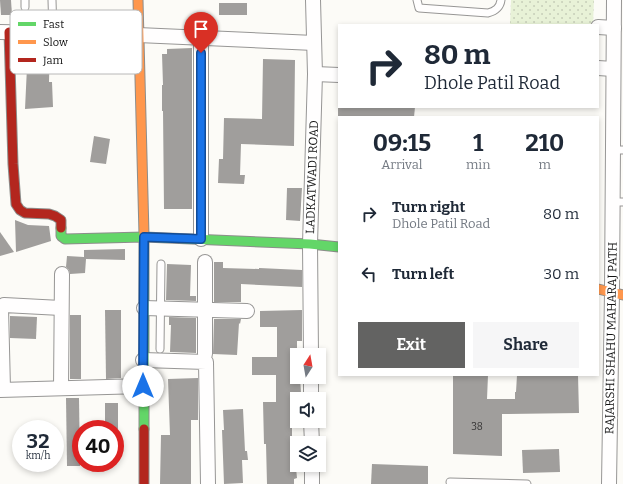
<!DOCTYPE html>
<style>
body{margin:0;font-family:Bitter,serif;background:#f6f6f7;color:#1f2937;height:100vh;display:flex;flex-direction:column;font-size:15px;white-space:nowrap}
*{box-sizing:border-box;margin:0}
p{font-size:13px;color:#747a83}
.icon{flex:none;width:22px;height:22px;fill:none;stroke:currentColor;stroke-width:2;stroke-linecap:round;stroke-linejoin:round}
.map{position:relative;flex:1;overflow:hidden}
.panel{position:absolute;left:338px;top:116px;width:261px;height:260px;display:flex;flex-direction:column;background:#fff;border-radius:0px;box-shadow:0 2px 6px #0003}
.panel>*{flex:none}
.banner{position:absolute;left:338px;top:24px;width:261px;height:84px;border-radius:0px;box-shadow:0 2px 6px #0003;background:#fff;color:#1f2937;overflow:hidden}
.needle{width:26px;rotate:11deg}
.fabs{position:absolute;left:290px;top:348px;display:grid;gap:8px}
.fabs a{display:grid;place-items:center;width:36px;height:36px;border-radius:0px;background:#fff;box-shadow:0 2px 6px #0003;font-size:20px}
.speed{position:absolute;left:12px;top:420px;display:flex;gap:8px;font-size:20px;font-weight:700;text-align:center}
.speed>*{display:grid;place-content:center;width:52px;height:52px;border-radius:50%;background:#fff;box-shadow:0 2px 6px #0003;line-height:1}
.speed small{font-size:10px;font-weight:400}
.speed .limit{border:6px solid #d22;background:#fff;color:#111}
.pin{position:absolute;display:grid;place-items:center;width:34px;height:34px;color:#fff;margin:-41px -17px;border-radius:50% 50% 50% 0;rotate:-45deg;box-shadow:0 0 4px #0007}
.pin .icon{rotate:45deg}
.me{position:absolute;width:44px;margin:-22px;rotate:0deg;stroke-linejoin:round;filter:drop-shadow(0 0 3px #0008)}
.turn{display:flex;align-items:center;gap:14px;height:84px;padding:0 20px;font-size:18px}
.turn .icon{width:52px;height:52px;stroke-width:2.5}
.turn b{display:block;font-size:28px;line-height:34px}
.eta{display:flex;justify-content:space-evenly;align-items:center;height:68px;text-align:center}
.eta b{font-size:24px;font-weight:700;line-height:28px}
.button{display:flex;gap:8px;margin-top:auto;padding:8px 20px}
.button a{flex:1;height:46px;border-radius:0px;background:#636362;color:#fff;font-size:16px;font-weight:700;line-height:46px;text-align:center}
.button a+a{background:#f6f6f7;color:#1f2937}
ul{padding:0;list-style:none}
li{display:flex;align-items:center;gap:12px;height:60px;padding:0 20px}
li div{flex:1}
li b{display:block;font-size:15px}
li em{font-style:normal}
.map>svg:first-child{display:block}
</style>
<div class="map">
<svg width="623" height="484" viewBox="0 0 623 484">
<defs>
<pattern id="park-dots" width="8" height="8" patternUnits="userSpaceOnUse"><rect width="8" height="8" fill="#e8f2d7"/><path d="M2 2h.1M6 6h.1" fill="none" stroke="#c6ceb8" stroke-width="1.8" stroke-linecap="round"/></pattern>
</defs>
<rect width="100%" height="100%" fill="#fcfbf7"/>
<polygon fill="url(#park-dots)" points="511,0 594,0 593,25 510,25"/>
<g fill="#a09e9c">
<polygon points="0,0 11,0 12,15 1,15"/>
<rect x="219" y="3" width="28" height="12"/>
<polygon points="21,42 50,42 49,82 52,82 53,107 25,109 27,67 22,67"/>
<polygon points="192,48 192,209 164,209 163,111 162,111 162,85 163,85 162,54 167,54 167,49"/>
<polygon points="263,59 295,60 294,146 241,144 240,175 245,175 244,184 218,183 219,159 223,159 224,118 262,119"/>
<polygon points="338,107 415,107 414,117 338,116"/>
<polygon points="94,136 110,139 106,164 90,162"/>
<polygon points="287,188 302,188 300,221 286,220"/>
<polygon points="15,220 28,225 49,226 51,241 16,252"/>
<polygon points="0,232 14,252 0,256"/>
<polygon points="125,249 125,260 86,259 85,273 70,274 69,270 66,267 67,256 84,257 84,250"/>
<polygon points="214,262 223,262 223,268 259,269 259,268 302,270 302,287 241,284 241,302 214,302"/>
<polygon points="167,264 191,265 190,296 196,296 196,301 166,300"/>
<polygon points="105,310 121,310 121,378 106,379"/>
<polygon points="302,310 302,341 297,341 297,377 300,377 301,393 292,393 292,454 293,468 296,468 297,478 294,479 294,484 267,484 266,444 264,444 263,402 276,402 276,375 252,375 252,357 277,357 277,327 260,327 260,311"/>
<rect x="70" y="315" width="11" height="64"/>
<polygon points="10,316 37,317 36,339 10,338"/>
<polygon points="169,317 196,318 196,353 170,352 171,325 169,325"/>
<polygon points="214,319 241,319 240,324 239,323 237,355 213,354"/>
<polygon points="453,375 488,375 487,399 515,399 515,392 516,392 517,375 578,375 579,413 502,414 502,456 453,454"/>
<polygon points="198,378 198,420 191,420 191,484 160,484 161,435 170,435 168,379"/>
<polygon points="66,398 79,398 80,466 67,466"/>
<rect x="105" y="403" width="13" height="26"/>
<polygon points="243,409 245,451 247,451 248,460 242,460 243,483 224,484 222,430 224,430 223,410"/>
<polygon points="559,449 560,472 523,473 522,450"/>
<polygon points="372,464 428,466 428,484 371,484"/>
</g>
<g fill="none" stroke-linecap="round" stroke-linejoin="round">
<g stroke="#979695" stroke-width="9">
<g id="lane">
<polyline points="25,0 25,7"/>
<polyline points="52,0 53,33"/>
<path d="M 417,0 L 419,8 L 488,13 C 495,11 500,8 501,0"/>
<polyline points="613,150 623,150"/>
<polyline points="613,202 623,202"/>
<polyline points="160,349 161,264"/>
<polyline points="450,482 527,484"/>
</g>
</g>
<g stroke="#979695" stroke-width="16">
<g id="street">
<polyline points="598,27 614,28"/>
<polyline points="0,32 138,35 314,43"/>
<polyline points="201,38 201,239"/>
<polyline points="598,68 613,69"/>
<polyline points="315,74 339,75"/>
<polyline points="144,308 247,311"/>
<polyline points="205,354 205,262"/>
<polyline points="311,355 310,244 315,74 313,0"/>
<polyline points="143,360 206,362 208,484"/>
<polyline points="311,377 311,399"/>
<polyline points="61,388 62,274"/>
<polyline points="3,389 1,308 4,305 61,308"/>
<polyline points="0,390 143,386"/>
<polyline points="311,421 312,443"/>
<polyline points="312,465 312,484"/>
<polyline points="609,484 612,292 614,0"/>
</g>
</g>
<g stroke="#8d8d8b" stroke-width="11">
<g id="fast">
<polyline points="61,228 61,236 65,239 144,237 310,244 339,247"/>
<polyline points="144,235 144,429"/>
</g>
</g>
<g stroke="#8d8d8b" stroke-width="11">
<g id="slow">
<polyline points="138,0 144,235"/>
<polyline points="598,289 623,295"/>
</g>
</g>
<g stroke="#8d8d8b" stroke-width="11">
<g id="jam">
<polyline points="9,32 13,164 16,204 20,210 25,213 49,214 55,216 61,220 61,228"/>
<polyline points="144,429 144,484"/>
</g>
</g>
<use href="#lane" stroke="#fffefe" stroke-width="7"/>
<use href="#street" stroke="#fffefe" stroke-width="14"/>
<use href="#fast" stroke="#63d668" stroke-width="9"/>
<use href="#slow" stroke="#ff974d" stroke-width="9"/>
<use href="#jam" stroke="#b3261e" stroke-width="9"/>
</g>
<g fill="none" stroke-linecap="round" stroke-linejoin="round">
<g stroke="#114b97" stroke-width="10">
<polyline id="route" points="143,386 144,237 201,239 201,53"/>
</g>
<use href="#route" stroke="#1a73e8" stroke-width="7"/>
</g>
<g text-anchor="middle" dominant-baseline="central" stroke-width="4" stroke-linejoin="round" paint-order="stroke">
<g font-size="10" fill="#353434">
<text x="477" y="427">38</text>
</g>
<g font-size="12" fill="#111" stroke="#fff">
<text transform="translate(312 177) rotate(-88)">LADKATWADI ROAD</text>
<text transform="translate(611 338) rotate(-89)">RAJARSHI SHAHU MAHARAJ PATH</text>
</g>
</g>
<rect x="10" y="10" width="132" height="64" rx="6" fill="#fff" stroke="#b8b8b8" stroke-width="1"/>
<rect x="18" y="22" width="18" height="4" fill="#63d668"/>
<rect x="18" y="40" width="18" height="4" fill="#ff974d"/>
<rect x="18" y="58" width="18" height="4" fill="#b3261e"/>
<g font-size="11" fill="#111">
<text x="43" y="28">Fast</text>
<text x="43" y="46">Slow</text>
<text x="43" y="64">Jam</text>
</g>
</svg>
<div class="fabs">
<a><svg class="needle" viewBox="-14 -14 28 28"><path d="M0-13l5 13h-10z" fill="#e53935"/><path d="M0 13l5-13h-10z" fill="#747a83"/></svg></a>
<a><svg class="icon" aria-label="sound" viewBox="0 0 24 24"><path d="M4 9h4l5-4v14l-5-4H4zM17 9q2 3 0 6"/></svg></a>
<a><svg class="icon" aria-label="layers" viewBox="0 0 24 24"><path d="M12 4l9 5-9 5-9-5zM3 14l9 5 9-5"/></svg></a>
</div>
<div class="speed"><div>32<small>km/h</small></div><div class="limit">40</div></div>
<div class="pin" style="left:201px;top:53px;background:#d93025"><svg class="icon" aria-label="arrive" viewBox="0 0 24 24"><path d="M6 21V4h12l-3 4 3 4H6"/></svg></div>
<svg class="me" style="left:143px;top:386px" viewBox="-20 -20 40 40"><circle r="19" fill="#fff"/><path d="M0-13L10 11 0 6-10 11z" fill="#1a73e8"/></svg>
<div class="banner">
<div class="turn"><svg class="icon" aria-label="right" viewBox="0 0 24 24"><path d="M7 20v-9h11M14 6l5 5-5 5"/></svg><div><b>80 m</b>Dhole Patil Road</div></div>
</div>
<section class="panel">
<div class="eta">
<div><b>09:15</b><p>Arrival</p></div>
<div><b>1</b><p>min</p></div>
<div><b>210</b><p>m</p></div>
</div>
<ul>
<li><svg class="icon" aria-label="right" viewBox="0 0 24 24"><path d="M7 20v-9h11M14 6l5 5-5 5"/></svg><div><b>Turn right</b><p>Dhole Patil Road</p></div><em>80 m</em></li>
<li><svg class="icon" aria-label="left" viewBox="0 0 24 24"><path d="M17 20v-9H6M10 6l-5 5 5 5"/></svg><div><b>Turn left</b></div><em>30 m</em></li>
</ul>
<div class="button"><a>Exit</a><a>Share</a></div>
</section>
</div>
